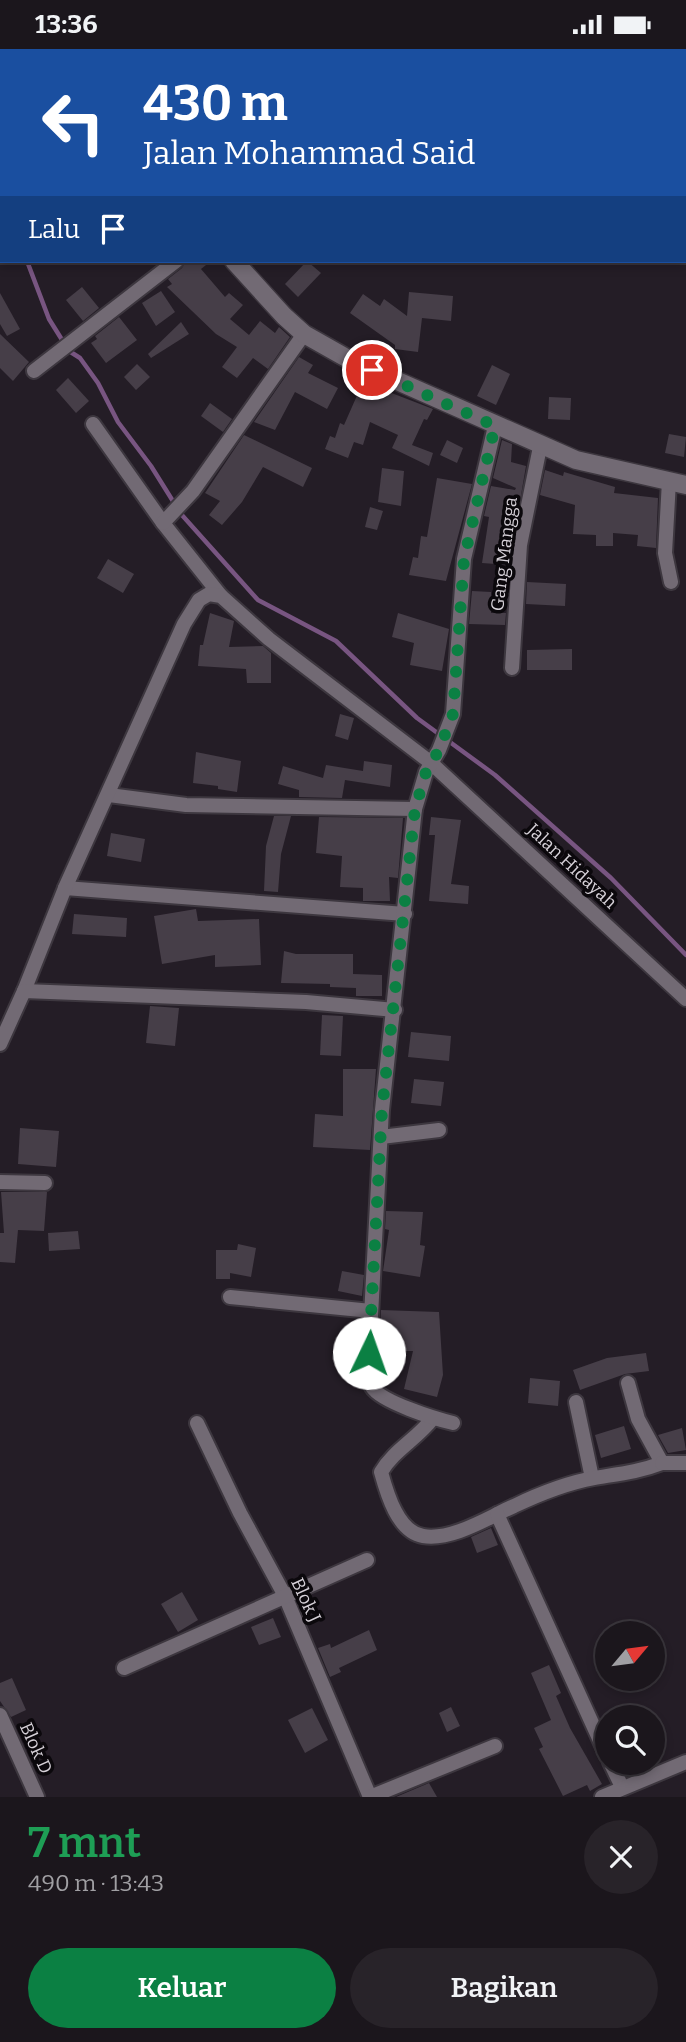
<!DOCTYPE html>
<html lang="id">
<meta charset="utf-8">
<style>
body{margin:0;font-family:Bitter,serif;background:#282329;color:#f1f3f6;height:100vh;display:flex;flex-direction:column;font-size:26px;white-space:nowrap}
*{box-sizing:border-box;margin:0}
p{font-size:23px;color:#a09fa3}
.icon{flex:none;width:38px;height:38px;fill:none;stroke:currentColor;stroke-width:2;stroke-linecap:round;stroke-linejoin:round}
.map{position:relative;height:1748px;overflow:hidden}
.drawer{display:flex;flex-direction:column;background:#1b161c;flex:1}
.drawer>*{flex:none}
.hud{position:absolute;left:0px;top:0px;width:686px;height:214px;box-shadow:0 4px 10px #0003,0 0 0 2px #39353b;background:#1a4fa0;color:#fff;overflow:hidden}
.needle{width:46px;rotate:61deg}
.tools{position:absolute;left:595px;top:1572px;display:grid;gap:14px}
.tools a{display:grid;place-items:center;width:70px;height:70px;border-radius:50%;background:#1b161c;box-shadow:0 4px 10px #0003,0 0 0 2px #39353b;font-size:35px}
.pin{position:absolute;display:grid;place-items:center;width:60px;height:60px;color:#fff;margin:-30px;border:4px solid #fff;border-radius:50%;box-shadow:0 2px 7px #0007}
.me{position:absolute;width:77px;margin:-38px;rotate:3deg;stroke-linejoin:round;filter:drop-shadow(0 0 5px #0008)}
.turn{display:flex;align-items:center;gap:24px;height:147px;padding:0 28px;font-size:32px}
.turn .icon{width:91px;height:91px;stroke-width:2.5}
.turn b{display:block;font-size:49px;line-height:60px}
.then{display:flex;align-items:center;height:66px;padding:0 28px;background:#0003;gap:14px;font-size:26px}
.round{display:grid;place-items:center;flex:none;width:74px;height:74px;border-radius:37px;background:#282329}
.summary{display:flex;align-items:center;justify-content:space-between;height:119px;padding:0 28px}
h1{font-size:42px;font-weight:600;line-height:52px;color:#1e9e55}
.action{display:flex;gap:14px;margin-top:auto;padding:14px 28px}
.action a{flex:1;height:80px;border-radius:42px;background:#0b8043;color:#fff;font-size:28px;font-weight:600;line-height:80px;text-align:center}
.action a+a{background:#282329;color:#f1f3f6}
.status{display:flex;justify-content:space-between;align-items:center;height:49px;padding:0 35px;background:#1b161c;direction:ltr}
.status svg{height:19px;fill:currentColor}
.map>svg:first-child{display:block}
</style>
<div class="status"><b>13:36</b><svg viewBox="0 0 49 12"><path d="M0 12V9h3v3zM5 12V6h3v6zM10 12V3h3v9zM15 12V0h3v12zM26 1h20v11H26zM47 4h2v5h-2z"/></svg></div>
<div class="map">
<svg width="686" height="1748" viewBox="0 0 686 1748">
<rect width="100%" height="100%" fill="#241d26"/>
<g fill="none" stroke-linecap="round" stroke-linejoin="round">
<g stroke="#785581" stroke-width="4.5">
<polyline points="58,2 58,0"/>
<polyline points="27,212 49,270 69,302 80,309 98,334 118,373 151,417 181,465 258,551 336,592 417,669 495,726 611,829 686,906"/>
</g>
</g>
<g fill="#463e48">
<polygon points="186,212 211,212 201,220 225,248 229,244 243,256 230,270 249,286 260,272 275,284 279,278 290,288 268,320 253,309 237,329 222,318 237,298 216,285 167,238 172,235 168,230 182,219"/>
<polygon points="307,212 321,224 298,248 285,235"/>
<polygon points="82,238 99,259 83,272 66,251"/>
<polygon points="161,242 175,263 156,277 142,254"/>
<polygon points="409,243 453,247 451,272 422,269 418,303 395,300 395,296 350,264 363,245 380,257 384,250 407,267"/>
<polygon points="0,244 20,280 7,287 0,275"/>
<polygon points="119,268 137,291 106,314 91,294 97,290 95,287"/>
<polygon points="181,273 189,285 151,309 148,305"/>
<polygon points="0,285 29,313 13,332 0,319"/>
<polygon points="299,308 313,316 308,324 338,339 327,360 295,343 275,381 254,373"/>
<polygon points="137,315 150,328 136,341 124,328"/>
<polygon points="492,316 510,325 496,356 477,347"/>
<polygon points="68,329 89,352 76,364 56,341"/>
<polygon points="363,333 433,360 427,371 424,370 412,396 433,404 429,417 392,399 398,386 370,373 363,396 354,393 348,409 325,400 330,387 335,389 340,374 344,376"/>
<polygon points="549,348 571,349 570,371 548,370"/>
<polygon points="210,354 232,370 223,383 201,367"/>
<polygon points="669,385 686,388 684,408 665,404"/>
<polygon points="244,386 312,419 303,438 263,418 242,453 222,476 209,466 220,452 205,444"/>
<polygon points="447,391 463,399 457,414 440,406"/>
<polygon points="502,391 512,395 511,413 526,417 509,516 482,514 489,468 484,467 491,437 515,441 516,439 493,429"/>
<polygon points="382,419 404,422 401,457 378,453"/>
<polygon points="545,421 563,427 564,423 615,438 614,444 658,449 656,499 637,497 638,486 613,484 613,497 596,497 596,486 573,485 575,456 540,446"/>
<polygon points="437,429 472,435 446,532 409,526 413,508 418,509 421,487 427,488"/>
<polygon points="370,458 383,462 377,481 365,478"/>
<polygon points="108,510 134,525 123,544 97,529"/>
<polygon points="527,533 566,535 565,557 526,555"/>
<polygon points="472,542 491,543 491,564 506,564 505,576 469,575"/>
<polygon points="210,564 234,572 229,598 263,597 271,604 271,634 247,634 246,620 198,617 200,596 203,596"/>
<polygon points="398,564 449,580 442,622 410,616 414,594 392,588"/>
<polygon points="572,600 572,621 527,621 527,601"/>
<polygon points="340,665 354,669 348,691 335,687"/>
<polygon points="196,703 241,712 237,743 218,740 218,737 193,734"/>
<polygon points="364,712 392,716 390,738 345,731 342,749 299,748 299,741 278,735 283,717 323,729 326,716 363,722"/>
<polygon points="274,767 291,767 281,805 278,843 264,842 266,797"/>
<polygon points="319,768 403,769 398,829 389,828 390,852 363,852 363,839 340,838 342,807 316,804"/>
<polygon points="431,768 461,771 451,835 469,837 468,855 429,852 435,786 429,786"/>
<polygon points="111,784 145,790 141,813 107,807"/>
<polygon points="196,860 198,872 259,870 261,916 215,918 215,906 162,915 154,867"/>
<polygon points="74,865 127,869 126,888 72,885"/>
<polygon points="284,902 296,905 353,905 353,925 382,926 382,947 356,947 356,939 330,938 330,935 281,934"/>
<polygon points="150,957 179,959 175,997 146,994"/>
<polygon points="322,966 343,967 341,1007 320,1006"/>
<polygon points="411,983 451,987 449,1012 408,1008"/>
<polygon points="343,1020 376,1020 370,1101 313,1098 315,1065 343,1067"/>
<polygon points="414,1030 444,1033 441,1057 411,1054"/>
<polygon points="20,1079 59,1082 56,1118 18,1115"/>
<polygon points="1,1143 47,1143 44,1182 18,1181 15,1214 0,1213 0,1184 4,1184"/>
<polygon points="386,1162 423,1163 420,1196 425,1197 420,1228 383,1222 389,1181 385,1180"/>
<polygon points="78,1182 80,1200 49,1202 48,1184"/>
<polygon points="238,1195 256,1199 251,1228 230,1224 230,1230 216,1230 216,1201 237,1201"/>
<polygon points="342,1222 364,1226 362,1247 338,1242"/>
<polygon points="381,1261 439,1263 443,1326 437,1348 404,1340 413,1302 379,1302"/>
<polygon points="646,1304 649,1322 625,1325 580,1341 573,1321 607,1309"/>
<polygon points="530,1329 560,1332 558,1357 528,1354"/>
<polygon points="624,1377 631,1400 601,1409 595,1386"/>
<polygon points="682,1379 686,1401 668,1404 658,1386"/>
<polygon points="491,1479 498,1496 477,1504 471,1488"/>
<polygon points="182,1543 198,1571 178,1583 161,1555"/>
<polygon points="273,1569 281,1588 259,1596 251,1578"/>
<polygon points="369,1581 377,1601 339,1619 341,1623 330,1628 318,1599 330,1595 331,1599"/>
<polygon points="549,1616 561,1644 556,1647 570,1679 602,1735 590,1742 587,1736 563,1747 539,1700 543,1698 534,1679 551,1671 531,1624"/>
<polygon points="12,1629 26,1661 11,1668 0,1652 0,1634"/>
<polygon points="451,1658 460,1677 447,1683 439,1664"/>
<polygon points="312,1659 328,1691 305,1704 288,1671"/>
<polygon points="429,1734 437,1748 396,1748"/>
</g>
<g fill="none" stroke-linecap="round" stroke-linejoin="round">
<g stroke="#3d373f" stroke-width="18">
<g id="street">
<polyline points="34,322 176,212"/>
<polyline points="93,375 163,474 221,547"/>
<polyline points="669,432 665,504 671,533"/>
<polyline points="163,474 193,442 304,285"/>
<polyline points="512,619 520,496 540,398"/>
<polyline points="109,746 186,756 415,760"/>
<polyline points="65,839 405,865"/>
<polyline points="24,942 65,839 184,575 199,551 209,545 221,547 269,590 430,713 686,950"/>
<polyline points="0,995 24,942 306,953 395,961"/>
<polyline points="381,1088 439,1081"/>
<polyline points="0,1133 45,1134"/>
<polyline points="230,1248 371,1262"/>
<polyline points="576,1353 592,1429"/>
<path d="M 433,1369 C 417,1390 394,1401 381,1423 C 387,1445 398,1483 423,1487 C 452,1492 489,1468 514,1457 C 539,1445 567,1434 594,1429 C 618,1425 639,1423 662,1414 L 638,1370 L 628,1334"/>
<polyline points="197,1374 240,1464 285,1547 370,1748"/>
<path d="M 453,1374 C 436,1370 381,1353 372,1338 C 366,1328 369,1315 369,1304 L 382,1061 L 415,760 L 426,723 L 439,701 L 453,665 L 464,510 L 495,377"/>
<polyline points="662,1414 686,1414"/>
<polyline points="497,1465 607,1707"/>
<polyline points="124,1619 367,1511"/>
<polyline points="0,1666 37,1748"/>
<polyline points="610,1713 622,1738"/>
<polyline points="370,1748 495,1697"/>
<polyline points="602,1748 686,1713"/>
</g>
</g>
<g stroke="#3d373f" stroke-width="21">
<g id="secondary">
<polyline points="214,2 214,0"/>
<polyline points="234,212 284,267 304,285 350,311 576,411 686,436"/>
</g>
</g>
<use href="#street" stroke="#726a74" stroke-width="14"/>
<use href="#secondary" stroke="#726a74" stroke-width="18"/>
</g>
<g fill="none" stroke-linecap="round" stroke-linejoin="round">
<polyline stroke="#0b8043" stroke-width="12" stroke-dasharray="0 21.6" points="369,1304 382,1061 415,760 426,723 439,701 453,665 464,510 495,377 372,321"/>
</g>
<g text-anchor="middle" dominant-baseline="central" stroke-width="7" stroke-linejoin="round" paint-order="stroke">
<g font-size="18" fill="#d6d1d8" stroke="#0b080c">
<text transform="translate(504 505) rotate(-83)">Gang Mangga</text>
<text transform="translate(572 817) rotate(43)">Jalan Hidayah</text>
<text transform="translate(306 1551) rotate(65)">Blok J</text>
<text transform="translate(36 1699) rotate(66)">Blok D</text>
</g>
</g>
</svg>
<div class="tools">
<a><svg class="needle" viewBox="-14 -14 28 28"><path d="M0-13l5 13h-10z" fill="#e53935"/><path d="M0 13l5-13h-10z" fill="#a09fa3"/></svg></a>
<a><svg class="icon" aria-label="search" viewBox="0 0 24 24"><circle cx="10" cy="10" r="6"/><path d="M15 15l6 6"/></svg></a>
</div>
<div class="pin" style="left:372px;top:321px;background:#d93025"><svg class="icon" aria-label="arrive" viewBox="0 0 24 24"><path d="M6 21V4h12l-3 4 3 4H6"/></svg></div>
<svg class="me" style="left:369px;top:1304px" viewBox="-20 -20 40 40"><circle r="19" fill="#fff"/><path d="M0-13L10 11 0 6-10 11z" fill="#0b8043"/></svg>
<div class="hud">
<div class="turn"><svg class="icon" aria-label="left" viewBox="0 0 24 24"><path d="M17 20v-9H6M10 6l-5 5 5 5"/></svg><div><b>430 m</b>Jalan Mohammad Said</div></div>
<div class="then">Lalu<svg class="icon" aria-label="arrive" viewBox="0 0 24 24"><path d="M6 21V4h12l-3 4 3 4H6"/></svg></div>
</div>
</div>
<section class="drawer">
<div class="summary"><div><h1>7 mnt</h1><p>490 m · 13:43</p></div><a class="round"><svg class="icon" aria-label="close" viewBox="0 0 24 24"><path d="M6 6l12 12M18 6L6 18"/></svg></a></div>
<div class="action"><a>Keluar</a><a>Bagikan</a></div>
</section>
